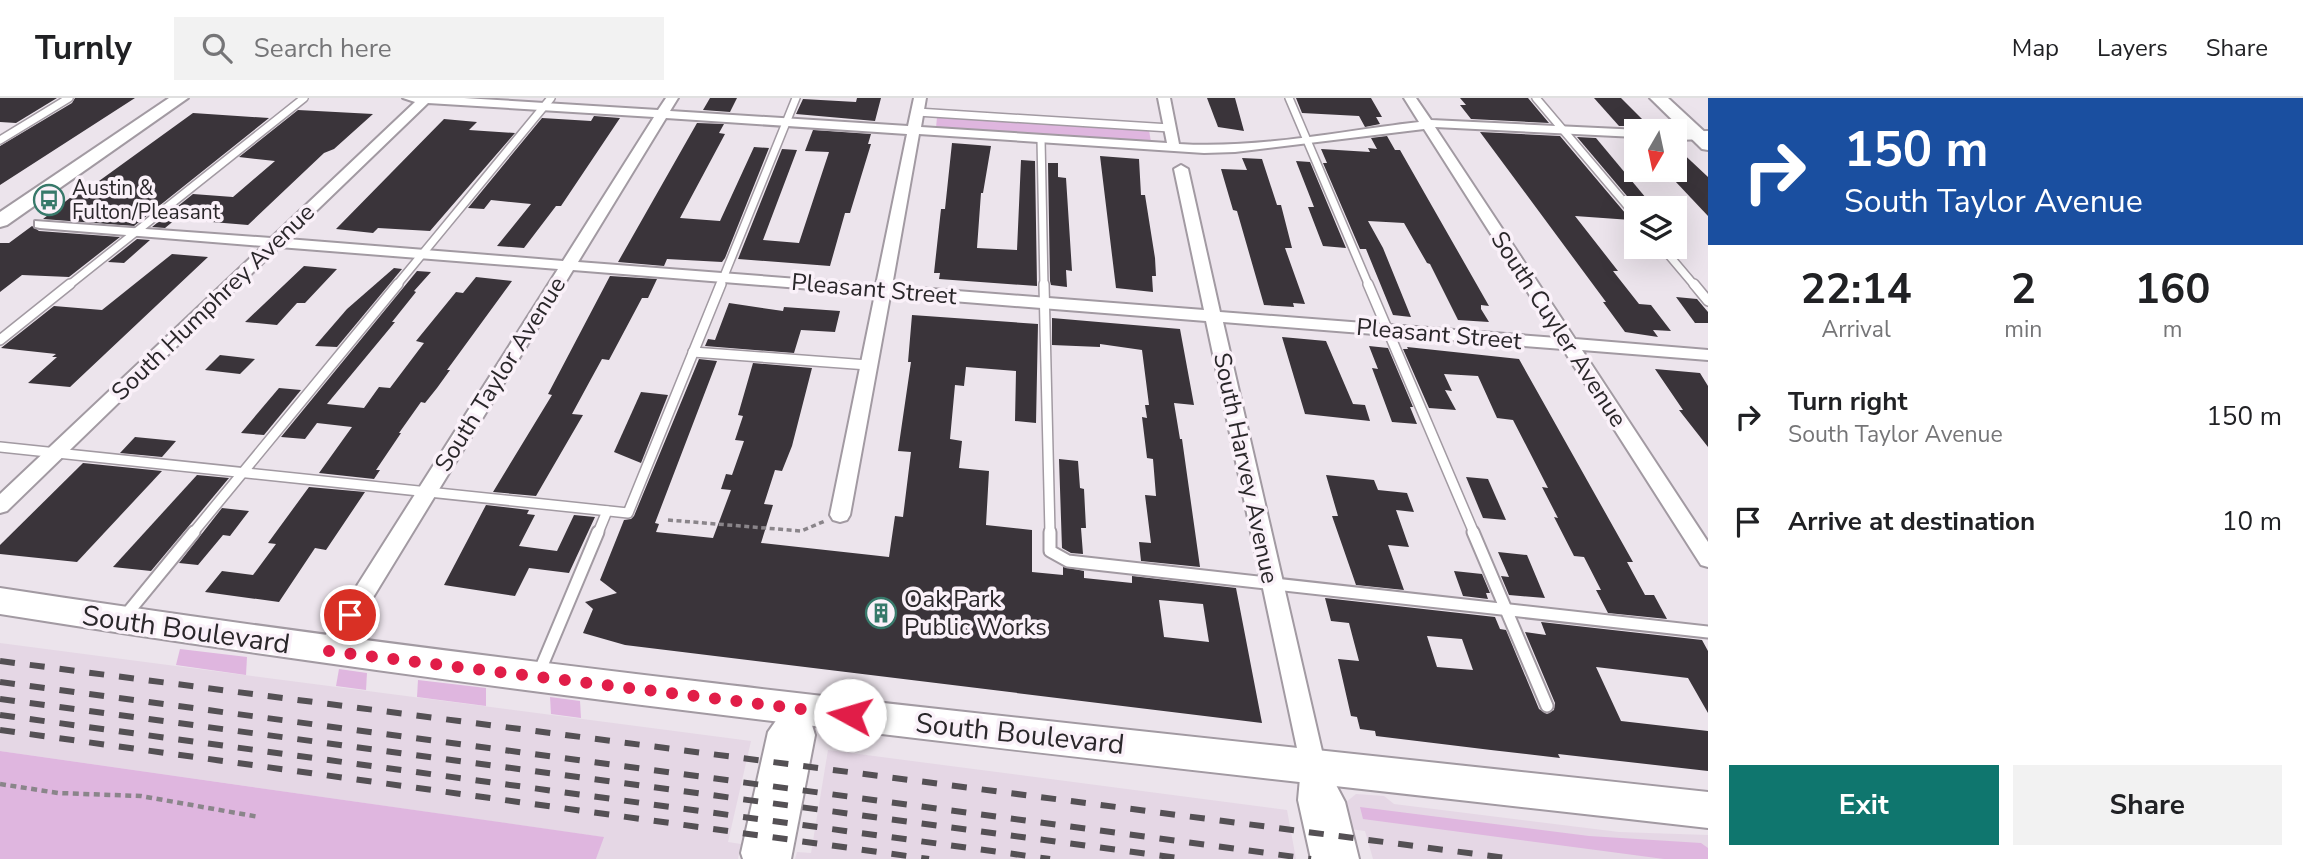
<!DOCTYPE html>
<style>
body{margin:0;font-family:"Nunito Sans",sans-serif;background:#f2f2f2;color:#202124;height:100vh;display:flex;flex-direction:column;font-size:26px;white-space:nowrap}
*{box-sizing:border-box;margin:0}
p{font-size:23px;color:#757577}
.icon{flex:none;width:38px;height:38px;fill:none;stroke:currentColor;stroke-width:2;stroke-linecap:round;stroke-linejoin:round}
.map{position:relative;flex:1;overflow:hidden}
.side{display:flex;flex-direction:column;background:#fff;width:595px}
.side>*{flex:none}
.hud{background:#1a4fa0;color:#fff;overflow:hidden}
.needle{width:46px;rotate:189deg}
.controls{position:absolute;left:1624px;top:21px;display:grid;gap:14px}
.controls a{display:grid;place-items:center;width:63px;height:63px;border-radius:0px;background:#fff;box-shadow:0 7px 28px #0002;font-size:35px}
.pin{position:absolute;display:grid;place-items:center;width:60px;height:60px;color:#fff;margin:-30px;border:4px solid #fff;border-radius:50%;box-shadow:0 2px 7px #0007}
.me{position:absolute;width:77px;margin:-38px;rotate:276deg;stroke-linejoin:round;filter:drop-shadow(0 0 5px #0008)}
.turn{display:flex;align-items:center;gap:24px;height:147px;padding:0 21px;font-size:32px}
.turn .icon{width:91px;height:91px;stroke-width:2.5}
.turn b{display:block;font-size:49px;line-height:60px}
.eta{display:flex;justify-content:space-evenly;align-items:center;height:119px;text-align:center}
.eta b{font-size:42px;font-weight:700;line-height:49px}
.primary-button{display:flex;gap:14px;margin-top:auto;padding:14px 21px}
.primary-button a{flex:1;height:80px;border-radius:0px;background:#0f766e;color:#fff;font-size:28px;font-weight:700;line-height:80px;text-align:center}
.primary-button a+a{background:#f2f2f2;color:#202124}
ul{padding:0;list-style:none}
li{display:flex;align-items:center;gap:21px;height:105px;padding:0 21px}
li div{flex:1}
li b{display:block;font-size:26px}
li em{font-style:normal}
header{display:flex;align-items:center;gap:42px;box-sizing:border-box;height:98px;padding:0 35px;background:#fff;border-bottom:2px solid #e0e0e0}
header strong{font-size:33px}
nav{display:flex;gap:38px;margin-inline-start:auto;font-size:24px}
.search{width:490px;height:63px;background:#f2f2f2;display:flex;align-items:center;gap:18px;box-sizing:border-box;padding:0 24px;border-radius:0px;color:#757577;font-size:26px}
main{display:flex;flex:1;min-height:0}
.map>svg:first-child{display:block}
</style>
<header>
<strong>Turnly</strong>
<div class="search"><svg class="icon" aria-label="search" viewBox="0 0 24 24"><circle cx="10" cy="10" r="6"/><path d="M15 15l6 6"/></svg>Search here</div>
<nav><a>Map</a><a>Layers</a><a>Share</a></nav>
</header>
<main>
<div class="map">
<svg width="1708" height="761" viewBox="0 0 1708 761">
<rect width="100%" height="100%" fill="#ece4ec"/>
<g fill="#e5d7e5">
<polygon points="0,545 751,643 728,744 741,746 738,761 596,761 603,739 0,653"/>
<polygon points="828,652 1287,712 1296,761 795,761 797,754 811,755"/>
<polygon points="1356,696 1384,698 1394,706 1619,734 1708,737 1708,761 1373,761 1365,733 1350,731 1345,705"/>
</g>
<g fill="#dfb6df">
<polygon points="937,19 1149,32 1151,44 936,30"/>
<polygon points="180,551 247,559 246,577 176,567"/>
<polygon points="339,571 367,575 366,592 336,588"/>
<polygon points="418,582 486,590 486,608 417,599"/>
<polygon points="550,599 580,603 581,620 551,616"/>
<polygon points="0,653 604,739 596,761 0,761"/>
<polygon points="1360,709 1589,738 1701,745 1708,750 1708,761 1664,761 1363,721"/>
</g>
<g fill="#3a343a" fill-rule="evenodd">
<polygon points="0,0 57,0 16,25 0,24"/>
<polygon points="75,0 135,0 0,87 0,48 72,5"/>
<polygon points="710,0 737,0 730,14 703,12"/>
<polygon points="857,0 881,0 875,23 796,16 803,1 856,4"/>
<polygon points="1207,0 1235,0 1244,33 1218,29"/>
<polygon points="1296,0 1371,0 1382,19 1376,19 1380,26 1365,29 1359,18 1302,15"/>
<polygon points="1460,0 1528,0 1549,25 1471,21 1460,7 1466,7"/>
<polygon points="1594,0 1621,0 1649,28 1619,28"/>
<polygon points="298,12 373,16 334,51 324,55 248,127 176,121 165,130 152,129 193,96 233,99 275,63 239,59"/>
<polygon points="193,15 269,20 134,128 43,121 75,96 81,96"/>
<polygon points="594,18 620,20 561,108 556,108 524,150 497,148 531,106 491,102 484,111 468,110 542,20 591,23"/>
<polygon points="444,21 477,24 469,32 515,35 430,133 378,130 373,135 336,131"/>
<polygon points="697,25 724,26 719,35 725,36 680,120 720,123 754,49 769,50 725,160 722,164 667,161 664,168 618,164"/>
<polygon points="813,32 871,36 868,46 871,46 850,115 845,115 830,168 738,161 782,51 797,52 763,142 799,145 829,54 805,53"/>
<polygon points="1480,34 1560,38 1631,122 1575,118 1618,173 1613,173 1639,206 1651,207 1671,233 1653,232 1658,239 1625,234 1603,204 1606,204"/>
<polygon points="1387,38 1395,52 1400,52 1489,208 1481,207 1481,211 1489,224 1458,222 1430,166 1427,165 1404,125 1368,123 1383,150 1411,219 1393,217 1366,151 1360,151 1323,65 1327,65 1321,51 1370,54 1368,50 1377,51 1371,40"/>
<polygon points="1577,39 1596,40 1651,106 1632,104"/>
<polygon points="952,45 991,48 983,95 981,95 977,150 1017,152 1021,62 1035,63 1037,188 939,181 940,175 934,175 941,111 945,111"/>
<polygon points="1675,48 1708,79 1708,118 1675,83"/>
<polygon points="1100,58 1139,61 1141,97 1145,97 1155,160 1156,178 1152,178 1153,194 1116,190"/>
<polygon points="1242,60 1262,61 1277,107 1281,107 1292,150 1285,150 1305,206 1293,205 1294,209 1264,207 1237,113 1233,112 1221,71 1247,72"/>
<polygon points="1296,63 1310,64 1346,150 1323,148 1308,109 1314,109"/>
<polygon points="1048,65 1058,65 1058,79 1066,80 1072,173 1066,172 1067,189 1051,187 1050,183"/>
<polygon points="32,128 39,133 120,139 69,179 22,177 0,194 0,145 9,145"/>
<polygon points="137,141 150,142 124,165 108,164"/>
<polygon points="172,156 208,159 70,289 28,285 57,259 52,259 56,256 1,250 54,208 102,212"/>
<polygon points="304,168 337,171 305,205 297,205 277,227 245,224"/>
<polygon points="394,170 402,171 337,249 315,248 347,211"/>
<polygon points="417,173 431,174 414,193 416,194 392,224 395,224 327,306 364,310 379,289 390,290 424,245 416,243 456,194 463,195 476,179 512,183 447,272 450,272 437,290 425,305 421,304 399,335 401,335 376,372 380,372 374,381 319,375 352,329 317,325 305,341 281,339"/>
<polygon points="610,178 657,181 648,200 642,200 609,262 602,261 591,281 572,316 583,317 536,398 493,394 552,297 548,296"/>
<polygon points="1676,199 1697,201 1708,214 1708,225 1695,225"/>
<polygon points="729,205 783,213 784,209 840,213 835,234 801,232 794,255 705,248 708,241 715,242"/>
<path d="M 912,217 L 1038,226 L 1036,325 L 1015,323 L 1016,273 L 966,269 L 964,288 L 955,287 L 950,341 L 962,343 L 959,370 L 989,373 L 986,427 L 1032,432 L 1032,474 L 1063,477 L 1063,469 L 1084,473 L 1084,480 L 1132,485 L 1132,478 L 1236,490 L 1262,625 L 625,547 L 583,535 L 593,511 L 585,504 L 617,495 L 600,482 L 624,422 L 631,421 L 634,418 L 699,261 L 717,263 L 655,425 L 659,426 L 656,434 L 713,440 L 731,392 L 721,391 L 726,376 L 732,377 L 744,343 L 735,342 L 743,318 L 738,317 L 753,265 L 812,270 L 792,348 L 782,373 L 775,372 L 764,406 L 773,407 L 761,445 L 889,459 L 895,418 L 903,419 L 911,354 L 898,353 L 911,264 L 908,264 ZM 1159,502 L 1203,506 L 1209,544 L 1164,539 Z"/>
<polygon points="1052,220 1180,231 1194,307 1174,305 1180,341 1182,341 1200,469 1141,463 1139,444 1151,445 1145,397 1156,398 1153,361 1147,360 1142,319 1147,320 1145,307 1149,307 1142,252 1100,246 1100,249 1052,247"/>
<polygon points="1282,239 1326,243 1353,306 1365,307 1370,323 1305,316"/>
<polygon points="1369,248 1388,250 1413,309 1410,309 1417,326 1392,324 1372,270 1378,271"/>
<polygon points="1407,249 1519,261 1633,464 1627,464 1645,497 1654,497 1667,521 1608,515 1596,492 1601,492 1584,459 1574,458 1554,419 1558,420 1542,389 1548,390 1513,322 1497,320 1478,278 1444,276 1452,293 1445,292 1456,312 1429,310 1403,251 1408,251"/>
<polygon points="220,257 255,261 240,276 205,272"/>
<polygon points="1655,271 1700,275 1708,288 1708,349 1679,312 1683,312"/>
<polygon points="279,290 301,292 264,337 241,335"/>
<polygon points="641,294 668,297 641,365 614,354"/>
<polygon points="135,339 176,343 162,359 120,355"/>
<polygon points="1059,361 1078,363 1080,390 1084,391 1085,411 1086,430 1081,430 1083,456 1071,455 1062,450"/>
<polygon points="83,365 162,373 77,464 0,456 0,447"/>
<polygon points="197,377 229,380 151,473 113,469"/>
<polygon points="1326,377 1374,382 1378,392 1407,395 1414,414 1396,412 1409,449 1388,447 1404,492 1356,487 1332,418 1338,418"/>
<polygon points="1466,379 1488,381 1506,422 1483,420"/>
<polygon points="309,389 365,394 326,452 315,450 279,504 205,494 222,473 253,477 276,446 268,445"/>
<polygon points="486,407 529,412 527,416 535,417 519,448 557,453 574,417 595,419 569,475 529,470 515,498 444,487"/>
<polygon points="222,410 249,413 230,438 223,437 198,467 179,465"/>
<polygon points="1498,454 1527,457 1545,500 1509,497 1501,478 1509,479"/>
<polygon points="1454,473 1482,476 1490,495 1486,495 1488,501 1463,498"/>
<path d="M 1325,500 L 1495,519 L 1500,531 L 1506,532 L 1539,611 L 1547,616 L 1554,612 L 1555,605 L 1525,534 L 1546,537 L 1541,524 L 1702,542 L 1708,553 L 1708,615 L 1688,580 L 1596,569 L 1621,623 L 1708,633 L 1708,673 L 1558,656 L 1560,660 L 1491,652 L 1376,638 L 1375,633 L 1360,631 L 1357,619 L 1351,618 L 1338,561 L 1359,563 L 1350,529 L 1349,525 L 1331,523 ZM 1427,538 L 1462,541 L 1473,572 L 1437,569 Z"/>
</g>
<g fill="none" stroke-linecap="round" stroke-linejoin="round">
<g stroke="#a29aa2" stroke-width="10">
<g id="lane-far2">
<polyline points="1289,0 1369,188"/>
<polyline points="1536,0 1636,118"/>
<polyline points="917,14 1170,30"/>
<polyline points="1041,41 1044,188"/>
<polyline points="0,42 69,0"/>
<polyline points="1662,149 1695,188"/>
<polyline points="68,188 304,0"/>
<polyline points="396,188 551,0"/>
<polyline points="720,188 796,0"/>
</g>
</g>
<g stroke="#a29aa2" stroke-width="12">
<g id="lane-far1">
<polyline points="1044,186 1050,435"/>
<polyline points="1368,186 1474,435"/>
<polyline points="1694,186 1708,203"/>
<polyline points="0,242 70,186"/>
<polyline points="693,254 868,267"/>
<polyline points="0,349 628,415 721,186"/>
<polyline points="193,435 398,186"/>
<polyline points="598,435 607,413"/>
</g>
</g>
<g stroke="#a29aa2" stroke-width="15">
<g id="lane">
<polyline points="1050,434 1050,453 1068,463 1708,534"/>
<polyline points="1473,434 1547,608"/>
<polyline points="125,518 194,434"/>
<polyline points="538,577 598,434"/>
</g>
</g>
<g stroke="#a29aa2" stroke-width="4">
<g id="street">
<path d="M 403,0 L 464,0 L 658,12 L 666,0 L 678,0 L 670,13 L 908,28 L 914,0 L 926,0 L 921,29 L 1167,45 L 1158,0 L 1170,0 L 1179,46 C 1259,51 1341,33 1419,24 L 1404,0 L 1416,0 L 1431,22 L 1640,32 L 1636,33 L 1636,39 L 1435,29 L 1575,241 L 1708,252 L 1708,262 L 1582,252 L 1708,444 L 1708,469 L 1701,467 L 1563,251 L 1223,224 L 1325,666 L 1345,704 L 1359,761 L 1311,761 L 1298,702 L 1301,669 L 1206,223 L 890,198 L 850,417 L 847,422 L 840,424 L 833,422 L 830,417 L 875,196 L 573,172 L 336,560 L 328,563 L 320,560 L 317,553 L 320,546 L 558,171 L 279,149 L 7,413 L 0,415 L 0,396 L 263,148 L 40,130 L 35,129 L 35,123 L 271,140 L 415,4 ZM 428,5 L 654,19 L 563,163 L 287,141 ZM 666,20 L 907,36 L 876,187 L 578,164 ZM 1424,31 L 1557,240 L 1220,214 L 1188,71 L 1181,67 L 1174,71 L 1204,212 L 892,188 L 919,36 L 1204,55 L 1235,54 Z"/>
<polygon points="1708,33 1708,41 1675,42 1675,34"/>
<polygon points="797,601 805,604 815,637 791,761 743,761 741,755 768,634 789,604"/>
</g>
</g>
<g stroke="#a29aa2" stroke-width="4">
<g id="secondary">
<polygon points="169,0 188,0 7,127 0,129 0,114"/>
<polygon points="1650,0 1668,0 1708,37 1708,52 1702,51"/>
<path d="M 0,490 C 567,577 1138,632 1708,694 L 1708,730 C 1138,665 567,607 0,516 Z"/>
</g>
</g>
<polyline stroke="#8a858a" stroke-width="3.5" stroke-dasharray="5 3.5" stroke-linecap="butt" points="668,422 801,433 825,423"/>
<polyline stroke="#8a858a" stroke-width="4.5" stroke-dasharray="6 4.5" stroke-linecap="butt" points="0,686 58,695 141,698 259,719"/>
<use href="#lane-far2" stroke="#fff" stroke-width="7"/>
<use href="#lane-far1" stroke="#fff" stroke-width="9"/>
<use href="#lane" stroke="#fff" stroke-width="11"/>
<use href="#street" fill="#fff" fill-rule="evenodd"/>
<use href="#secondary" fill="#fff" fill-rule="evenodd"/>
<g stroke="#545054" stroke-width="6" stroke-dasharray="15 15" stroke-linecap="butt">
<polyline points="0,563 1514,761"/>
<polyline points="0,584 1311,761"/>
<polyline points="0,601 1185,761"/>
<polyline points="0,617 1050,761"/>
<polyline points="0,632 929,761"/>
</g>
</g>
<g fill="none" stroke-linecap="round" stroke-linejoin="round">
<polyline stroke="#e11d48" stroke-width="12" stroke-dasharray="0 21.6" points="350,517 328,553 850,617"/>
</g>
<defs>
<g id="bus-ring" transform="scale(1.575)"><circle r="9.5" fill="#faf1f9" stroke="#37796a" stroke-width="1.5"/><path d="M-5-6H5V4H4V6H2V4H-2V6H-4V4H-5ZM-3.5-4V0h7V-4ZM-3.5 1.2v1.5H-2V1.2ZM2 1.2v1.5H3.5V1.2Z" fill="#37796a"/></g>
<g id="building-ring" transform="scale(1.575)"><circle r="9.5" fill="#faf1f9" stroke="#37796a" stroke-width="1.5"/><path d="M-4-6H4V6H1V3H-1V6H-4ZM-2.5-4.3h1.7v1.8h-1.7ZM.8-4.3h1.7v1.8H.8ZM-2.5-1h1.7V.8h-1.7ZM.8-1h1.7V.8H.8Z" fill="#37796a"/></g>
</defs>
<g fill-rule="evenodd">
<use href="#bus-ring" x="49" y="102"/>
<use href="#building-ring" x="881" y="515"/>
</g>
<g text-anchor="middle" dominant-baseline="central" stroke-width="7" stroke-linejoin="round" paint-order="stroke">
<g font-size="21" fill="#2a272a" stroke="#faf1f9" text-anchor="start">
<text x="72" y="90">Austin &amp;<tspan x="72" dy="24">Fulton/Pleasant</tspan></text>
</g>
<g font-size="24" fill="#2a272a" stroke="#faf1f9">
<text transform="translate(874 191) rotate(5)">Pleasant Street</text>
<text transform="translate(213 204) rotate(-44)">South Humphrey Avenue</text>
<text transform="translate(1559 231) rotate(57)">South Cuyler Avenue</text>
<text transform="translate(1439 236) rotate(5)">Pleasant Street</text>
<text transform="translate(500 276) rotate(-58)">South Taylor Avenue</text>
<text transform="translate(1246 370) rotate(78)">South Harvey Avenue</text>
</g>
<g font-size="24" fill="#2a272a" stroke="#faf1f9" text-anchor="start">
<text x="904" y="501">Oak Park<tspan x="904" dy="28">Public Works</tspan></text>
</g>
<g font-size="28" fill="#2a272a" stroke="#faf1f9">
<text transform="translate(186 532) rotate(8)">South Boulevard</text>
<text transform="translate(1020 636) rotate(6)">South Boulevard</text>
</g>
</g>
</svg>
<div class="controls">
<a><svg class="needle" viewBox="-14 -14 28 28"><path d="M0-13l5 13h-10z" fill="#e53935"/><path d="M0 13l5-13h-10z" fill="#757577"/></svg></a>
<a><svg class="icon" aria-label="layers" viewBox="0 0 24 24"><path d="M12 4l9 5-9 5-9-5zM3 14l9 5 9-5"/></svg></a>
</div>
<div class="pin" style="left:350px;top:517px;background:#d93025"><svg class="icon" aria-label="arrive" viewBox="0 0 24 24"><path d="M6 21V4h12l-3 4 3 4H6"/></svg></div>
<svg class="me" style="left:850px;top:617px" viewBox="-20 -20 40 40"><circle r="19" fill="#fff"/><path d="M0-13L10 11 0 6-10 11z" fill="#e11d48"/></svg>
</div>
<section class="side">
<div class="hud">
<div class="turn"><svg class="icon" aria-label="right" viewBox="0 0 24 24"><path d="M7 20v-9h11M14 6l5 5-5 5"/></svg><div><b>150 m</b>South Taylor Avenue</div></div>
</div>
<div class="eta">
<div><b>22:14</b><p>Arrival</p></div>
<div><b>2</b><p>min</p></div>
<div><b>160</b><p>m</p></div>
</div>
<ul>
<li><svg class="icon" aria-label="right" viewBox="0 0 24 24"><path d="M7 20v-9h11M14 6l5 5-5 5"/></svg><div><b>Turn right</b><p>South Taylor Avenue</p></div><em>150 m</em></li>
<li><svg class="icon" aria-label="arrive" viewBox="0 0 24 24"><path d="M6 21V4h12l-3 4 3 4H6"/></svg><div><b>Arrive at destination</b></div><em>10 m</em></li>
</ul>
<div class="primary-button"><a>Exit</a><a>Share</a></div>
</section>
</main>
